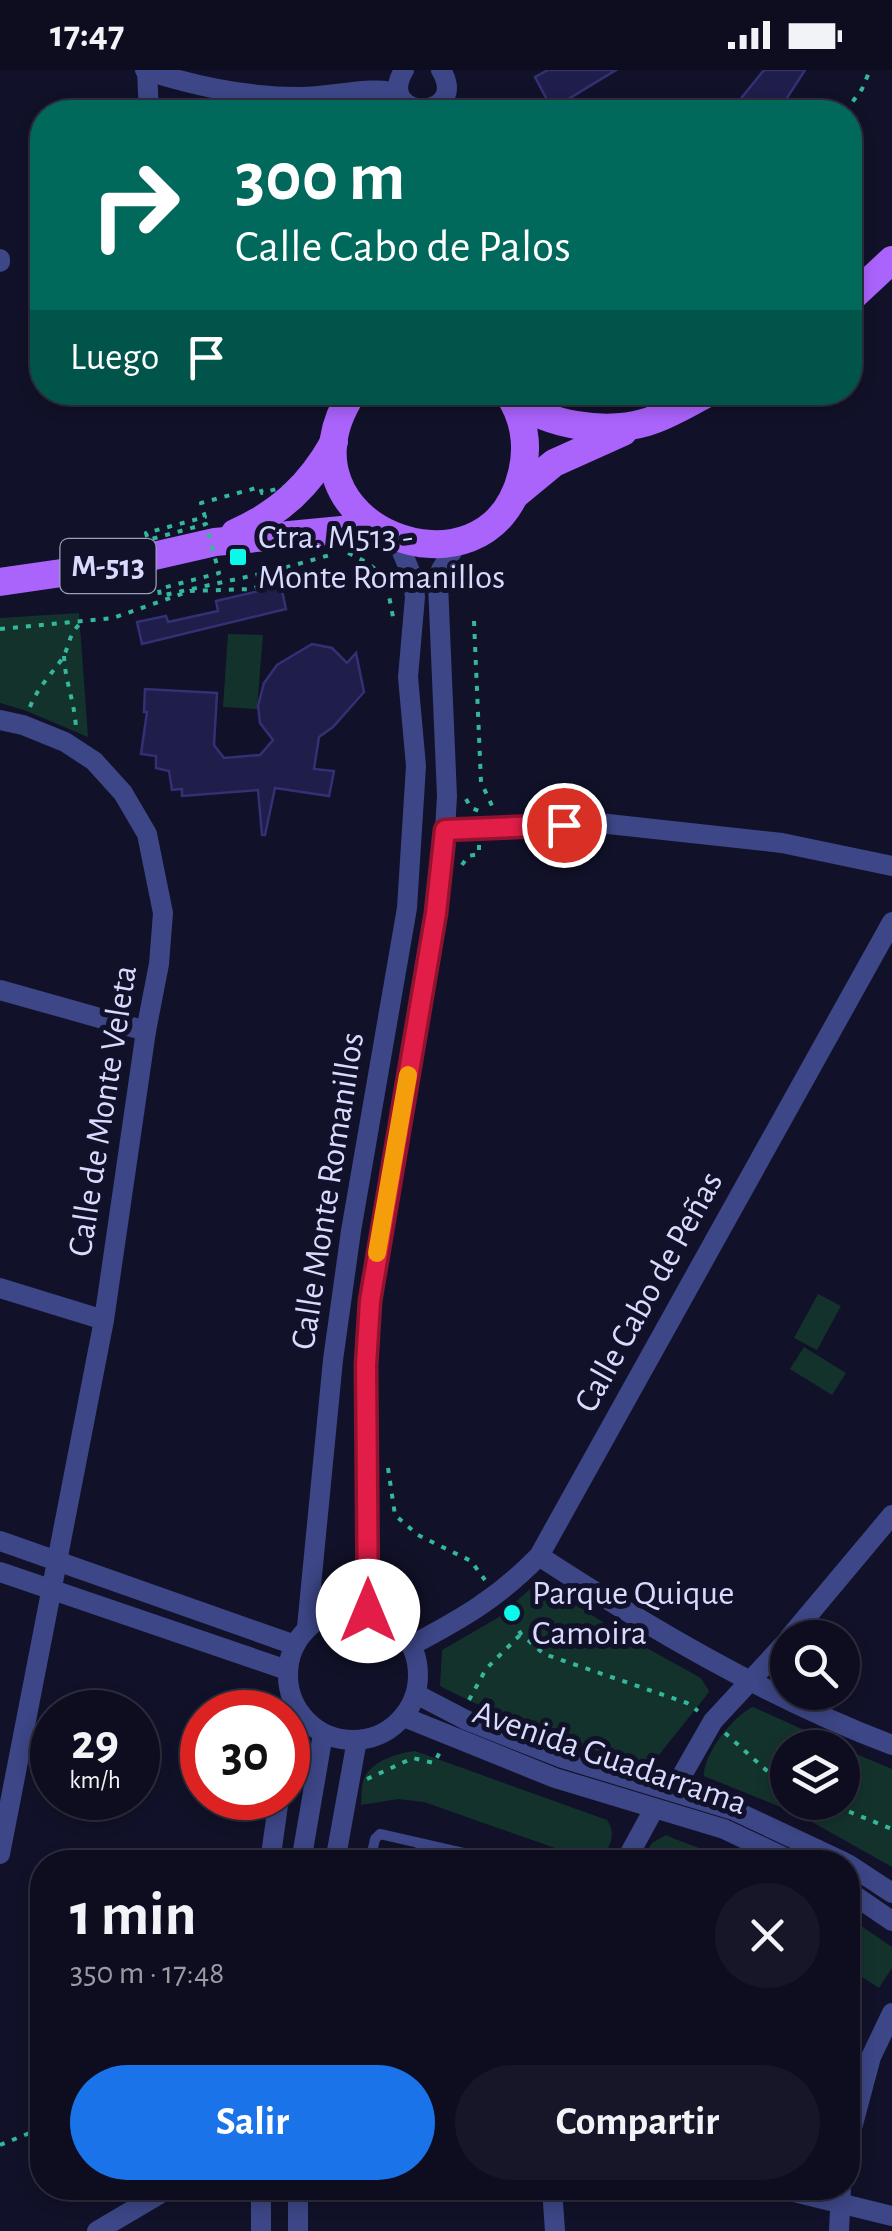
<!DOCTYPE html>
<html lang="es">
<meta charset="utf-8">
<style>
body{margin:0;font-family:"Alegreya Sans",sans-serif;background:#161628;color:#f1f3f6;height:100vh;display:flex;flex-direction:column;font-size:38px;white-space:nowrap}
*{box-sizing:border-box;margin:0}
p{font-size:32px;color:#9a9ca4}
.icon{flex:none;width:55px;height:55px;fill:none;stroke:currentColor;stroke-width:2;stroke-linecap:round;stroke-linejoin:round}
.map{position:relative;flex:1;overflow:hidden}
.side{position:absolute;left:30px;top:1780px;width:830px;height:350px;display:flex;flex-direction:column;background:#0d0d1f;border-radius:40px;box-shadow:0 5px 15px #0003,0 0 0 2px #2d2d3d}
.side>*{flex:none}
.guide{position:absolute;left:30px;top:30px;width:832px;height:305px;border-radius:40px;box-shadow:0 5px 15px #0003,0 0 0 2px #2d2d3d;background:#00695c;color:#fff;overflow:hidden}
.tools{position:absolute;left:770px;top:1550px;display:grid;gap:20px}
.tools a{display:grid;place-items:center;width:90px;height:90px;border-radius:50%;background:#0d0d1f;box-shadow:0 5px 15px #0003,0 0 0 2px #2d2d3d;font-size:50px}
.speed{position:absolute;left:30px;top:1620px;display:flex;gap:20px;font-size:50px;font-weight:700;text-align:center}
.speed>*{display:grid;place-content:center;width:130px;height:130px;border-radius:50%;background:#0d0d1f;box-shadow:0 5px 15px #0003,0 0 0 2px #2d2d3d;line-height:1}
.speed small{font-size:25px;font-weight:400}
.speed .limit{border:15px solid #d22;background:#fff;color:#111}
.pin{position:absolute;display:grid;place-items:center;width:85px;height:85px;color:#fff;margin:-42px;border:5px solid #fff;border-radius:50%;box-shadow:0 2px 10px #0007}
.me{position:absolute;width:110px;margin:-55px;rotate:0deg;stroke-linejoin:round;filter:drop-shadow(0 0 8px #0008)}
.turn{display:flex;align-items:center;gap:35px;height:210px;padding:0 40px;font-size:45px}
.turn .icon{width:130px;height:130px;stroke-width:2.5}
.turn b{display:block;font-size:70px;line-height:85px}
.then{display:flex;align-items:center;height:95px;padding:0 40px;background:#0003;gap:20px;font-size:38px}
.round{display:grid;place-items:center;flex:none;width:105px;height:105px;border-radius:52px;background:#161628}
.summary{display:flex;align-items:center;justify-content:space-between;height:170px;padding:0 40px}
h1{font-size:60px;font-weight:600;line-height:75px}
.button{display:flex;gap:20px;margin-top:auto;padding:20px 40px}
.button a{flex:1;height:115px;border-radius:60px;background:#1a73e8;color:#fff;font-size:40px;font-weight:600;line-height:115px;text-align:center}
.button a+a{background:#161628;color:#f1f3f6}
.status{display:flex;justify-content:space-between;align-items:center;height:70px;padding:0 50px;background:#0d0d1f;direction:ltr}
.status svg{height:28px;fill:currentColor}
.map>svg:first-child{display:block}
</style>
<div class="status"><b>17:47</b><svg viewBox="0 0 49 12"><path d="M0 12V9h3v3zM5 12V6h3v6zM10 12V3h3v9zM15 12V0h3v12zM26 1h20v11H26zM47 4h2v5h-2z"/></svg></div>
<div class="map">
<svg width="892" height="2161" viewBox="0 0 892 2161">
<rect width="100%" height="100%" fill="#111129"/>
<g fill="#14322c">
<polygon points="79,543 88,667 24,640 0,633 0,548"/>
<polygon points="228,564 263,565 257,639 223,637"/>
<polygon points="818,1224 841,1236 817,1280 794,1268"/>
<polygon points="804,1277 846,1303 832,1325 790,1299"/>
<path d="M 538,1516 L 560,1524 L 616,1561 L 701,1608 L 709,1621 L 706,1626 L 654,1691 C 624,1700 473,1634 440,1616 L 442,1580 L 499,1547 L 530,1519 Z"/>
<path d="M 753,1637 L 842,1677 L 788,1678 L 788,1732 L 842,1732 L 842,1678 L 892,1699 L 892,1797 L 798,1744 L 704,1706 C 703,1684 734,1645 753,1637 Z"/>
<path d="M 415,1681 L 607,1750 C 618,1766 608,1778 600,1792 L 595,1792 L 424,1732 L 398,1729 L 361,1735 C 362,1727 361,1715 364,1709 C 371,1691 398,1683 415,1681 Z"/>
<polygon points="666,1765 675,1769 737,1792 640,1792 652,1773"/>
<polygon points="848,1847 892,1877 892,1898 879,1918 848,1898"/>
</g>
<g fill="#1f1d49" stroke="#333074" stroke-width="2.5">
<polygon points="548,0 616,0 552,39 535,7"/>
<polygon points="764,0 805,0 778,42 730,42"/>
<polygon points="281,516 286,539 142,574 137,552 166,546 168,552 218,541 216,531"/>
<polygon points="312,574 332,578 347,593 356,583 364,622 333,657 319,667 314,699 334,701 329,726 275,718 265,765 262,765 258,720 182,726 182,719 172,720 169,701 156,698 156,686 141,684 147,642 144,642 145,619 217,623 214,675 224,688 260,685 273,670 260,653 258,636 264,613 277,595"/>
</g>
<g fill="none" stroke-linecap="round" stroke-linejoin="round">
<g stroke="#33b89b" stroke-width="4" stroke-dasharray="5 8" stroke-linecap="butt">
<polyline points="845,42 862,19 870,0"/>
<path d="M 348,483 C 385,500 386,509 393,547"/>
<polyline points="273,501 330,485"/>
<polyline points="474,551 481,712 493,738"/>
<polyline points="0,559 113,548 190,521 251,519 257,517 274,501"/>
<path d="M 64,586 C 65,612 75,632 76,659"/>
<path d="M 30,637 C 38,617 50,606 62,589 C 70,576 68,564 81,553"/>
<polyline points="466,729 471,738 479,741"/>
<polyline points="462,795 468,786 479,784 479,775"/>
<polyline points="388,1398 395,1445 418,1465 471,1491 485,1510"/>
<polyline points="505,1539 521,1564 544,1584 687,1633 698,1641"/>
<polyline points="469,1630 486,1599 521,1564"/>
<polyline points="725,1663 766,1700 788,1712"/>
<polyline points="367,1709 413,1688 434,1693 440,1682"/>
<polyline points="825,1732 892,1759"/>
<polyline points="0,2075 42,2058"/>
</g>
<g stroke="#3d4686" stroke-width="10">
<polyline points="370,1792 375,1769 380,1764 503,1792"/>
<polyline points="418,1792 421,1775"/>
</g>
<g stroke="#3d4686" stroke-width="20">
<path d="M 145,0 C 194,16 246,27 299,27 C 326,28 377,14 399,24"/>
<path d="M 404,0 C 374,51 471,51 441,0"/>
<polyline points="147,1 149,42"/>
<polyline points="0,189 0,192"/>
<polyline points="0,650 23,655 65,672 94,691 123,723 147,764 163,843 159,894 146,961 104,1250 0,1784"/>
<polyline points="445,760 599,753 782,773 892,796"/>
<polyline points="0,920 146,961"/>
<polyline points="0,1218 104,1250"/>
<polyline points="0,1471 295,1575"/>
<path d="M 539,1486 C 648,1557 770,1629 892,1675"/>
<polyline points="0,1502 287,1600"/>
<circle cx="353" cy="1605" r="65"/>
<polyline points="368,1541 367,1295 370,1231 436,843 445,760 447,726 438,514 441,500 459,470"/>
<polyline points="307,1557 333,1290 351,1161 407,838 416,696 408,607 415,527 412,506 397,470"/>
<polyline points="789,1568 892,1445"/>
<path d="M 412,1575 C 463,1548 498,1528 539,1486 L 892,852"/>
<polyline points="416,1624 466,1650 562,1688 733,1740 844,1792"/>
<polyline points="404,1647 555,1708 724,1759 794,1792"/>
<polyline points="673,1721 713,1651 788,1570"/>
<polyline points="270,1792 279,1728"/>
<polyline points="301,1792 323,1664"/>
<polyline points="335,1792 357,1670"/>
<polyline points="625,1792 654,1739"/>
<polyline points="848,1794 892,1823"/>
<polyline points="848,1821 892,1851"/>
<polyline points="848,2073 871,1987 892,1943"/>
<polyline points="261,2118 261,2161"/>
<polyline points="298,2118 298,2161"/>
<polyline points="552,2118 555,2161"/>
<polyline points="778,2118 892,2146"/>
<polyline points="97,2161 170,2118"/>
<polyline points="839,2161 841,2118"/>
</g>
<g stroke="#aa63fb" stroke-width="28">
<polyline points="850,229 892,190"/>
<path d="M 353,322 C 265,457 490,542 522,403 C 529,375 524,346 507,322"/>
<path d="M 512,329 C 548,355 604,365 647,352 C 668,346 690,332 710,322"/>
<polyline points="514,426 554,393 623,362"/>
<path d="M 235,463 C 280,443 310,415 334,372"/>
<polyline points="0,512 110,496 215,472 373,457"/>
</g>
<polyline stroke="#33b89b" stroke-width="4" stroke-dasharray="5 8" stroke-linecap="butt" points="273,501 160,526 159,519 219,503 206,454 148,470 146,463 205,447 201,433 260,417 262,423 284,417"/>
</g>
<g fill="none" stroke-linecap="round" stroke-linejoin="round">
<g stroke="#92132f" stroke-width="25">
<polyline id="route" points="368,1541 366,1295 370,1231 436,843 445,760 564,755"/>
</g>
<use href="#route" stroke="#e11d48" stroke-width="18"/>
<polyline stroke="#f59e0b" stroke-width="18" points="377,1183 408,1005"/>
</g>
<g fill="#0af9eb" stroke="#111129" stroke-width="4">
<rect x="228" y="477" width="20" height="20" rx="5"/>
<circle cx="512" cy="1543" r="10"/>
</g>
<g text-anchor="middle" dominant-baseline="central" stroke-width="10" stroke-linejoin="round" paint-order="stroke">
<rect fill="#111129" stroke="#9d9ebe" stroke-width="2.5" x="60.5" y="469" width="95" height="54" rx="8"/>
<g font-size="32" font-weight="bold" fill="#d9dbfe">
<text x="108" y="496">M-513</text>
</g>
<g font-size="35" fill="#d9dbfe" stroke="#111129" text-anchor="start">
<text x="258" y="467">Ctra. M513 -<tspan x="258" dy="40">Monte Romanillos</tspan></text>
<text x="532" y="1523">Parque Quique<tspan x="532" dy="40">Camoira</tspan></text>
</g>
<g font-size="35" fill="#d9dbfe" stroke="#111129">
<text transform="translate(103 1041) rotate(-81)">Calle de Monte Veleta</text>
<text transform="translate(328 1121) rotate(-81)">Calle Monte Romanillos</text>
<text transform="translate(649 1222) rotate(-61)">Calle Cabo de Peñas</text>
<text transform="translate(610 1688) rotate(19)">Avenida Guadarrama</text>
</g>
</g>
</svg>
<div class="tools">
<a><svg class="icon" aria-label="search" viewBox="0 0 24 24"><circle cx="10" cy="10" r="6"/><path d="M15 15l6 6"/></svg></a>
<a><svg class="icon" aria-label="layers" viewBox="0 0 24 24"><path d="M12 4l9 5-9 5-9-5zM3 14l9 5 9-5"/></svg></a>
</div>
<div class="speed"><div>29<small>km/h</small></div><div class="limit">30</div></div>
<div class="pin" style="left:564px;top:755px;background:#d93025"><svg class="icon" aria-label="arrive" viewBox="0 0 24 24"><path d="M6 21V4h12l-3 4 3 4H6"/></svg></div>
<svg class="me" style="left:368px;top:1541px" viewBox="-20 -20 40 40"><circle r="19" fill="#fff"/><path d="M0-13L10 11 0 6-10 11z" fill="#e11d48"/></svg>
<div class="guide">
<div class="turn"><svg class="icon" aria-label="right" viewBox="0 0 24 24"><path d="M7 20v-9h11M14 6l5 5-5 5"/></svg><div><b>300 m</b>Calle Cabo de Palos</div></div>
<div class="then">Luego<svg class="icon" aria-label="arrive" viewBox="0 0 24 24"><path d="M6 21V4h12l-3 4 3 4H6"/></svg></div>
</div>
<section class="side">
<div class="summary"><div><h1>1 min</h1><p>350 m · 17:48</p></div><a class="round"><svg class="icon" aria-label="close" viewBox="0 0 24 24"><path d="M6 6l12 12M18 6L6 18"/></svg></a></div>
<div class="button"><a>Salir</a><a>Compartir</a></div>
</section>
</div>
